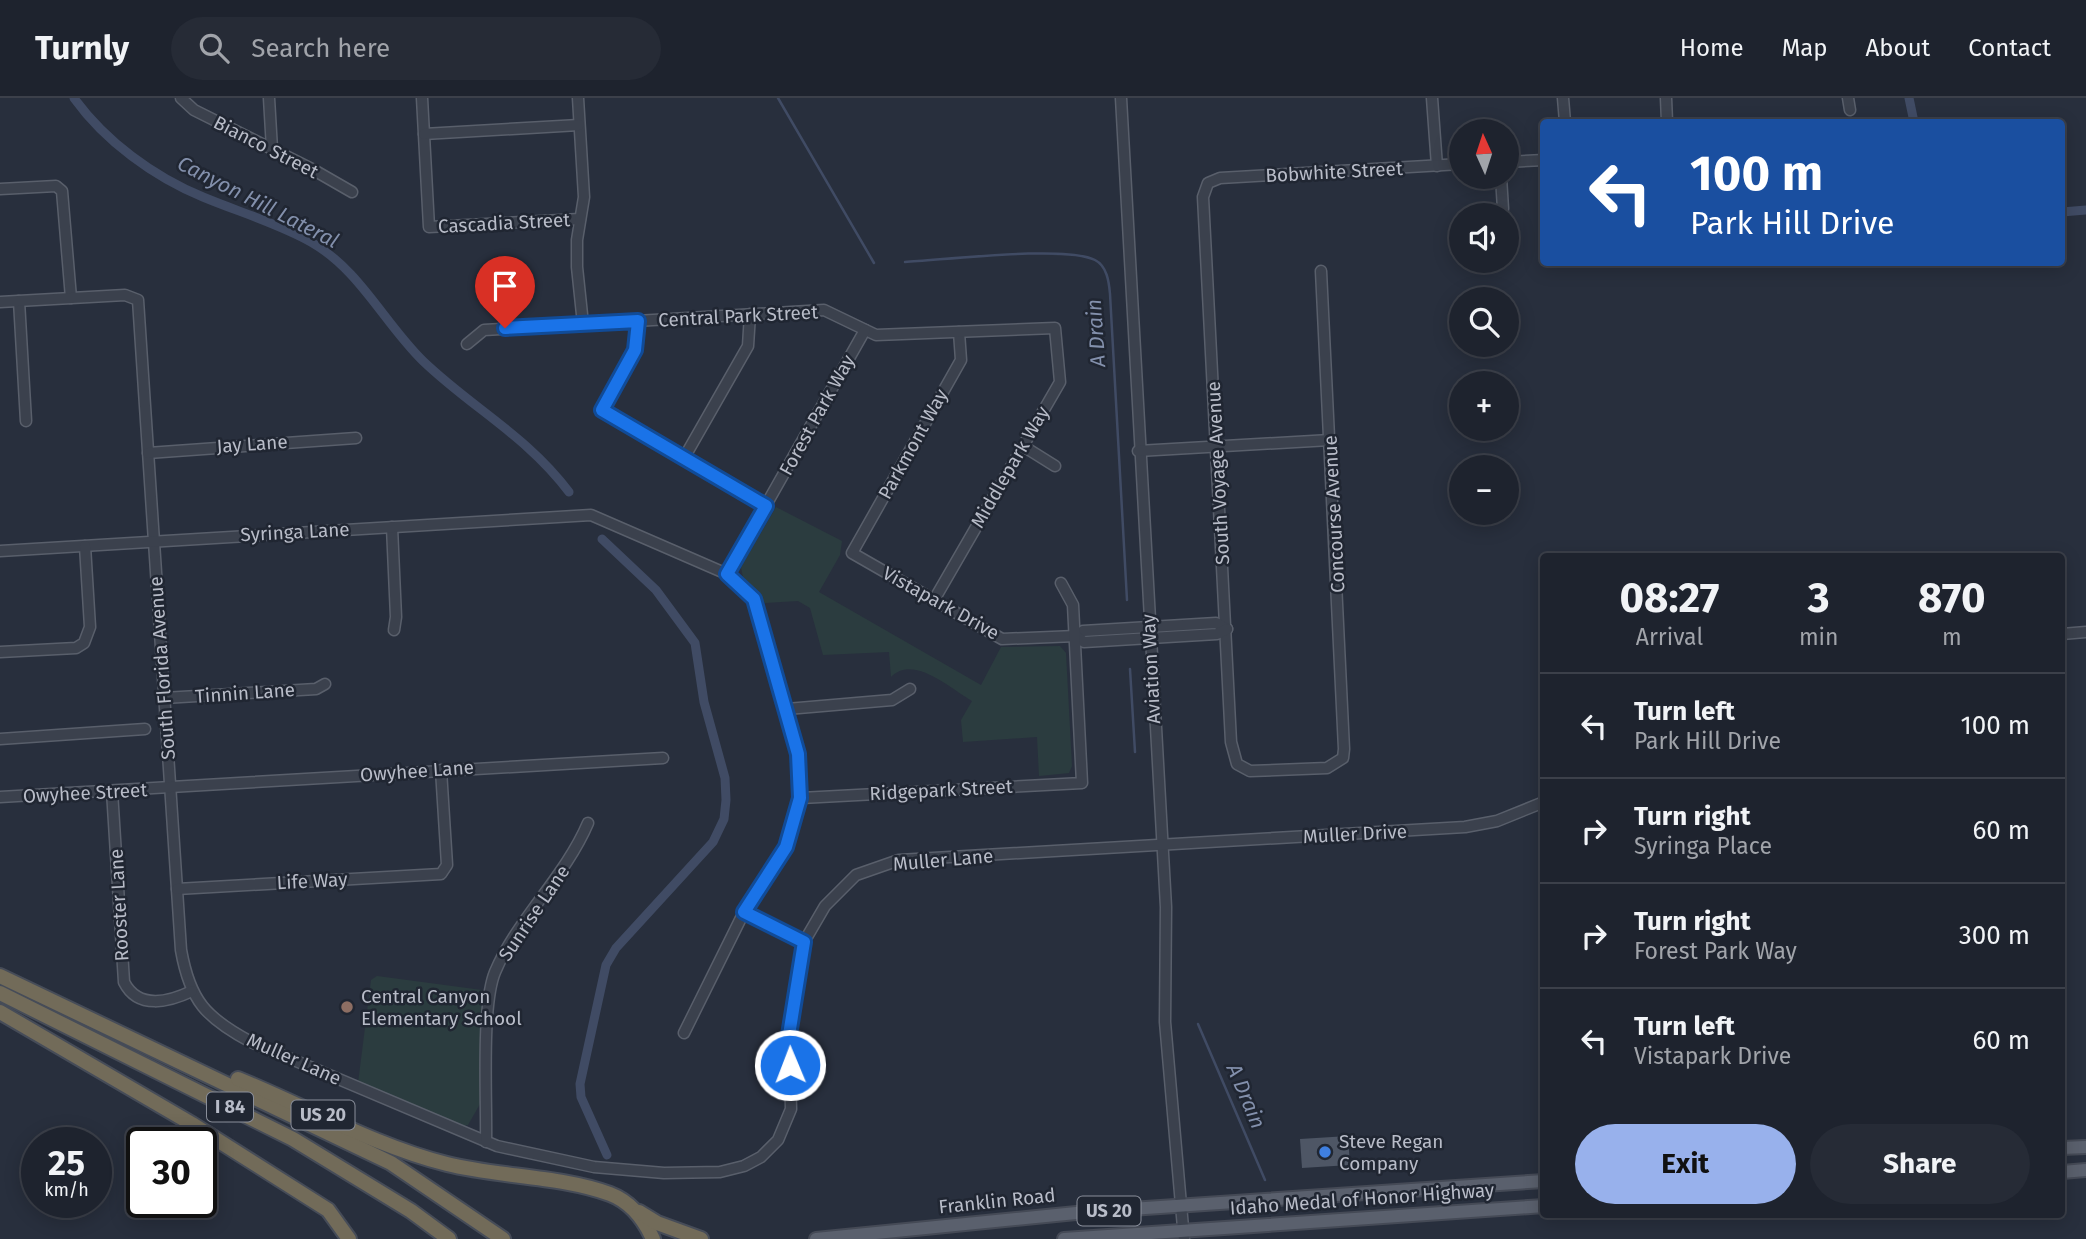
<!DOCTYPE html>
<meta charset="utf-8">
<style>
body{margin:0;font-family:"Fira Sans",sans-serif;background:#262b36;color:#f1f3f6;height:100vh;display:flex;flex-direction:column;font-size:26px;white-space:nowrap}
*{box-sizing:border-box;margin:0}
p{font-size:23px;color:#a1a4aa}
.icon{flex:none;width:38px;height:38px;fill:none;stroke:currentColor;stroke-width:2;stroke-linecap:round;stroke-linejoin:round}
.map{position:relative;flex:1;overflow:hidden}
.drawer{position:absolute;left:1540px;top:455px;width:525px;height:665px;display:flex;flex-direction:column;background:#1e232e;border-radius:7px;box-shadow:0 4px 18px #0003,0 0 0 2px #3c404a}
.drawer>*{flex:none}
.hud{position:absolute;left:1540px;top:21px;width:525px;height:147px;border-radius:7px;box-shadow:0 4px 18px #0003,0 0 0 2px #3c404a;background:#1a4fa0;color:#fff;overflow:hidden}
.needle{width:46px;rotate:357deg}
.tools{position:absolute;left:1449px;top:21px;display:grid;gap:14px}
.tools a{display:grid;place-items:center;width:70px;height:70px;border-radius:50%;background:#1e232e;box-shadow:0 4px 18px #0003,0 0 0 2px #3c404a;font-size:35px}
.speed{position:absolute;left:21px;top:1029px;display:flex;gap:14px;font-size:35px;font-weight:700;text-align:center}
.speed>*{display:grid;place-content:center;width:91px;height:91px;border-radius:50%;background:#1e232e;box-shadow:0 4px 18px #0003,0 0 0 2px #3c404a;line-height:1}
.speed small{font-size:18px;font-weight:400}
.speed .limit{border:4px solid #111;border-radius:10px;background:#fff;color:#111}
.pin{position:absolute;display:grid;place-items:center;width:60px;height:60px;color:#fff;margin:-72px -30px;border-radius:50% 50% 50% 0;rotate:-45deg;box-shadow:0 0 7px #0007}
.pin .icon{rotate:45deg}
.me{position:absolute;width:77px;margin:-38px;rotate:359deg;stroke-linejoin:round;filter:drop-shadow(0 0 5px #0008)}
.turn{display:flex;align-items:center;gap:24px;height:147px;padding:0 35px;font-size:32px}
.turn .icon{width:91px;height:91px;stroke-width:2.5}
.turn b{display:block;font-size:49px;line-height:60px}
.eta{display:flex;justify-content:space-evenly;align-items:center;height:119px;text-align:center}
.eta b{font-size:42px;font-weight:700;line-height:49px}
.primary-button{display:flex;gap:14px;margin-top:auto;padding:14px 35px}
.primary-button a{flex:1;height:80px;border-radius:42px;background:#98b1ec;color:#111;font-size:28px;font-weight:700;line-height:80px;text-align:center}
.primary-button a+a{background:#262b36;color:#f1f3f6}
ul{padding:0;list-style:none}
li{display:flex;align-items:center;gap:21px;height:105px;padding:0 35px;border-top:2px solid #3c404a}
li div{flex:1}
li b{display:block;font-size:26px}
li em{font-style:normal}
header{display:flex;align-items:center;gap:42px;box-sizing:border-box;height:98px;padding:0 35px;background:#1e232e;border-bottom:2px solid #3c404a}
header strong{font-size:33px}
nav{display:flex;gap:38px;margin-inline-start:auto;font-size:24px}
.search{width:490px;height:63px;background:#262b36;display:flex;align-items:center;gap:18px;box-sizing:border-box;padding:0 24px;border-radius:38px;color:#a1a4aa;font-size:26px}
.map>svg:first-child{display:block}
</style>
<header>
<strong>Turnly</strong>
<div class="search"><svg class="icon" aria-label="search" viewBox="0 0 24 24"><circle cx="10" cy="10" r="6"/><path d="M15 15l6 6"/></svg>Search here</div>
<nav><a>Home</a><a>Map</a><a>About</a><a>Contact</a></nav>
</header>
<div class="map">
<svg width="2086" height="1141" viewBox="0 0 2086 1141">
<rect width="100%" height="100%" fill="#282f3d"/>
<g fill="#2b3c3f">
<path d="M 776,409 L 842,443 L 840,457 L 819,494 L 981,587 L 1001,549 L 1060,548 L 1066,555 L 1072,668 L 1069,675 L 1039,678 L 1037,639 L 963,644 L 961,622 L 972,603 C 950,590 913,556 891,579 L 889,554 L 823,557 L 810,510 L 798,503 L 765,505 L 743,479 L 741,469 Z"/>
<polygon points="377,878 482,892 480,1006 468,1027 461,1029 358,985 371,882"/>
</g>
<g fill="none" stroke-linecap="round" stroke-linejoin="round">
<g stroke="#404b64" stroke-width="2.5">
<polyline points="778,0 874,165"/>
<path d="M 905,164 C 944,162 1066,147 1095,162 C 1107,168 1109,184 1110,196 L 1127,502"/>
<polyline points="1130,571 1135,654"/>
<polyline points="1198,926 1265,1082"/>
</g>
<g stroke="#404b64" stroke-width="9">
<path d="M 74,0 C 105,43 154,79 203,99 C 239,114 277,125 311,144 C 360,172 384,225 423,263 C 472,310 527,338 569,394"/>
<polyline points="1909,0 1914,24"/>
<polyline points="2062,114 2086,112"/>
<polyline points="602,441 656,492 695,545 704,604 725,680 726,702 724,721 713,744 616,850 606,867 580,986 581,999 607,1057"/>
</g>
</g>
<polygon fill="#4e5665" points="1348,1038 1350,1067 1302,1070 1300,1041"/>
<g fill="none" stroke-linecap="round" stroke-linejoin="round">
<g stroke="#595f6b" stroke-width="13">
<g id="minor">
<polyline points="181,0 194,12 312,71 352,94"/>
<polyline points="269,0 272,51"/>
<polyline points="422,0 429,129 580,121"/>
<polyline points="578,0 584,99 577,142 577,169 583,226"/>
<polyline points="1121,0 1166,809 1165,924 1184,1141"/>
<polyline points="1432,0 1437,68"/>
<polyline points="1563,0 1565,24"/>
<polyline points="1666,0 1667,24"/>
<polyline points="1848,0 1850,12"/>
<polyline points="424,36 579,27"/>
<polyline points="1507,64 1544,62"/>
<polyline points="1501,79 1503,111"/>
<polyline points="0,91 56,88 62,93 71,200"/>
<polyline points="1321,173 1344,651 1343,660 1327,670 1250,673 1237,666 1231,644 1203,99 1208,85 1220,80 1461,66"/>
<polyline points="19,203 26,323"/>
<path d="M 0,204 L 125,197 L 138,202 L 181,852 C 190,903 206,920 251,944 L 497,1048 L 594,1069 L 664,1075 L 720,1074 L 744,1068 L 761,1059 L 778,1042 L 791,1011 L 789,937 L 804,844 L 825,808 L 856,777 L 899,762 L 1465,729 L 1497,723 L 1544,704"/>
<polyline points="638,223 635,252 602,312 766,408"/>
<polyline points="959,234 961,262 852,455 1002,541 1076,538 1083,533 1216,525 1227,531"/>
<polyline points="467,246 484,232 824,212 876,237 1055,230 1060,284 934,502"/>
<polyline points="1023,348 1055,368"/>
<polyline points="1138,353 1330,342"/>
<polyline points="148,355 356,340"/>
<polyline points="684,360 748,248 750,216"/>
<polyline points="392,429 396,519 394,532"/>
<polyline points="0,453 591,417 727,476 754,501 798,656 801,700 786,749 744,814 684,935"/>
<polyline points="727,476 865,232"/>
<polyline points="2062,536 2086,534"/>
<polyline points="1076,538 1084,544 1217,536 1227,531"/>
<polyline points="0,554 76,550 84,545 90,529 85,448"/>
<polyline points="164,600 316,591 325,586"/>
<polyline points="787,611 892,602 910,591"/>
<polyline points="0,641 145,631"/>
<path d="M 112,693 L 124,884 C 138,912 169,904 192,893"/>
<polyline points="0,699 663,660"/>
<polyline points="801,700 1082,685 1073,507 1061,485"/>
<polyline points="177,791 441,776 447,767 441,672"/>
<polyline points="744,814 804,844"/>
<path d="M 486,1044 C 487,1004 481,908 495,874 C 518,820 565,779 588,725"/>
</g>
</g>
<g stroke="#454a56" stroke-width="16">
<g id="major">
<polyline points="2062,1050 2086,1049"/>
<polyline points="2062,1074 2086,1072"/>
<polyline points="816,1141 1086,1114 1544,1083"/>
<polyline points="1064,1141 1544,1108"/>
</g>
</g>
<g stroke="#464c58" stroke-width="18">
<g id="highway">
<polyline points="0,878 391,1065 503,1141"/>
<polyline points="0,895 293,1041 411,1113 449,1141"/>
<polyline points="0,914 192,1026 328,1112 349,1141"/>
<path d="M 238,981 C 307,1009 375,1048 447,1066 C 499,1079 561,1078 610,1096 C 631,1104 644,1121 653,1141"/>
<polyline points="639,1114 657,1125 701,1141"/>
</g>
</g>
<use href="#minor" stroke="#3b414d" stroke-width="10"/>
<use href="#major" stroke="#5a606d" stroke-width="12"/>
<use href="#highway" stroke="#726b59" stroke-width="14"/>
</g>
<g fill="none" stroke-linecap="round" stroke-linejoin="round">
<g stroke="#114b97" stroke-width="18">
<polyline id="route" points="505,230 638,223 635,252 602,312 766,408 727,476 754,501 798,656 800,700 786,749 744,814 804,844 789,937 790,967"/>
</g>
<use href="#route" stroke="#1a73e8" stroke-width="12"/>
</g>
<circle fill="#8d6e63" stroke="#202632" stroke-width="2.5" cx="347" cy="909" r="7"/>
<circle fill="#3f7fe0" stroke="#202632" stroke-width="2.5" cx="1325" cy="1054" r="7"/>
<g text-anchor="middle" dominant-baseline="central" stroke-width="5" stroke-linejoin="round" paint-order="stroke">
<g fill="#202632" stroke="#8a8f9b" stroke-width="2">
<rect x="207" y="994.5" width="46" height="29" rx="5"/>
<rect x="291.5" y="1002.5" width="63" height="29" rx="5"/>
<rect x="1077.5" y="1098.5" width="63" height="29" rx="5"/>
</g>
<g font-size="18" font-weight="bold" fill="#b8bcc8">
<text x="230" y="1009">I 84</text>
<text x="323" y="1017">US 20</text>
<text x="1109" y="1113">US 20</text>
</g>
<g font-size="19" fill="#b8bcc8" stroke="#202632">
<text transform="translate(266 49) rotate(27)">Bianco Street</text>
<text transform="translate(1334 74) rotate(-3)">Bobwhite Street</text>
<text transform="translate(504 125) rotate(-3)">Cascadia Street</text>
<text transform="translate(738 218) rotate(-3)">Central Park Street</text>
<text transform="translate(817 317) rotate(-61)">Forest Park Way</text>
<text transform="translate(252 346) rotate(-4)">Jay Lane</text>
<text transform="translate(913 346) rotate(-61)">Parkmont Way</text>
<text transform="translate(1010 369) rotate(-60)">Middlepark Way</text>
<text transform="translate(1218 375) rotate(-93)">South Voyage Avenue</text>
<text transform="translate(1334 416) rotate(-93)">Concourse Avenue</text>
<text transform="translate(295 434) rotate(-3)">Syringa Lane</text>
<text transform="translate(941 505) rotate(29)">Vistapark Drive</text>
<text transform="translate(162 570) rotate(-94)">South Florida Avenue</text>
<text transform="translate(1151 571) rotate(-93)">Aviation Way</text>
<text transform="translate(245 595) rotate(-4)">Tinnin Lane</text>
<text transform="translate(417 673) rotate(-4)">Owyhee Lane</text>
<text transform="translate(941 692) rotate(-3)">Ridgepark Street</text>
<text transform="translate(85 695) rotate(-3)">Owyhee Street</text>
<text transform="translate(1355 736) rotate(-3)">Muller Drive</text>
<text transform="translate(943 762) rotate(-5)">Muller Lane</text>
<text transform="translate(312 783) rotate(-3)">Life Way</text>
<text transform="translate(119 807) rotate(-93)">Rooster Lane</text>
<text transform="translate(534 815) rotate(-56)">Sunrise Lane</text>
<text transform="translate(294 961) rotate(24)">Muller Lane</text>
<text transform="translate(1362 1101) rotate(-4)">Idaho Medal of Honor Highway</text>
<text transform="translate(997 1103) rotate(-6)">Franklin Road</text>
</g>
<g font-size="19" fill="#b8bcc8" stroke="#202632" text-anchor="start">
<text x="361" y="898">Central Canyon<tspan x="361" dy="22">Elementary School</tspan></text>
<text x="1339" y="1043">Steve Regan<tspan x="1339" dy="22">Company</tspan></text>
</g>
<g font-size="21" font-style="italic" fill="#8390ac" stroke="#202632">
<text transform="translate(258 104) rotate(27)">Canyon Hill Lateral</text>
<text transform="translate(1096 235) rotate(-94)">A Drain</text>
<text transform="translate(1246 998) rotate(67)">A Drain</text>
</g>
</g>
</svg>
<div class="tools">
<a><svg class="needle" viewBox="-14 -14 28 28"><path d="M0-13l5 13h-10z" fill="#e53935"/><path d="M0 13l5-13h-10z" fill="#a1a4aa"/></svg></a>
<a><svg class="icon" aria-label="sound" viewBox="0 0 24 24"><path d="M4 9h4l5-4v14l-5-4H4zM17 9q2 3 0 6"/></svg></a>
<a><svg class="icon" aria-label="search" viewBox="0 0 24 24"><circle cx="10" cy="10" r="6"/><path d="M15 15l6 6"/></svg></a>
<a>+</a>
<a>−</a>
</div>
<div class="speed"><div>25<small>km/h</small></div><div class="limit">30</div></div>
<div class="pin" style="left:505px;top:230px;background:#d93025"><svg class="icon" aria-label="arrive" viewBox="0 0 24 24"><path d="M6 21V4h12l-3 4 3 4H6"/></svg></div>
<svg class="me" style="left:790px;top:967px" viewBox="-20 -20 40 40"><circle r="17" fill="#1a73e8" stroke="#fff" stroke-width="3"/><path d="M0-11L8 9 0 5-8 9z" fill="#fff"/></svg>
<div class="hud">
<div class="turn"><svg class="icon" aria-label="left" viewBox="0 0 24 24"><path d="M17 20v-9H6M10 6l-5 5 5 5"/></svg><div><b>100 m</b>Park Hill Drive</div></div>
</div>
<section class="drawer">
<div class="eta">
<div><b>08:27</b><p>Arrival</p></div>
<div><b>3</b><p>min</p></div>
<div><b>870</b><p>m</p></div>
</div>
<ul>
<li><svg class="icon" aria-label="left" viewBox="0 0 24 24"><path d="M17 20v-9H6M10 6l-5 5 5 5"/></svg><div><b>Turn left</b><p>Park Hill Drive</p></div><em>100 m</em></li>
<li><svg class="icon" aria-label="right" viewBox="0 0 24 24"><path d="M7 20v-9h11M14 6l5 5-5 5"/></svg><div><b>Turn right</b><p>Syringa Place</p></div><em>60 m</em></li>
<li><svg class="icon" aria-label="right" viewBox="0 0 24 24"><path d="M7 20v-9h11M14 6l5 5-5 5"/></svg><div><b>Turn right</b><p>Forest Park Way</p></div><em>300 m</em></li>
<li><svg class="icon" aria-label="left" viewBox="0 0 24 24"><path d="M17 20v-9H6M10 6l-5 5 5 5"/></svg><div><b>Turn left</b><p>Vistapark Drive</p></div><em>60 m</em></li>
</ul>
<div class="primary-button"><a>Exit</a><a>Share</a></div>
</section>
</div>
